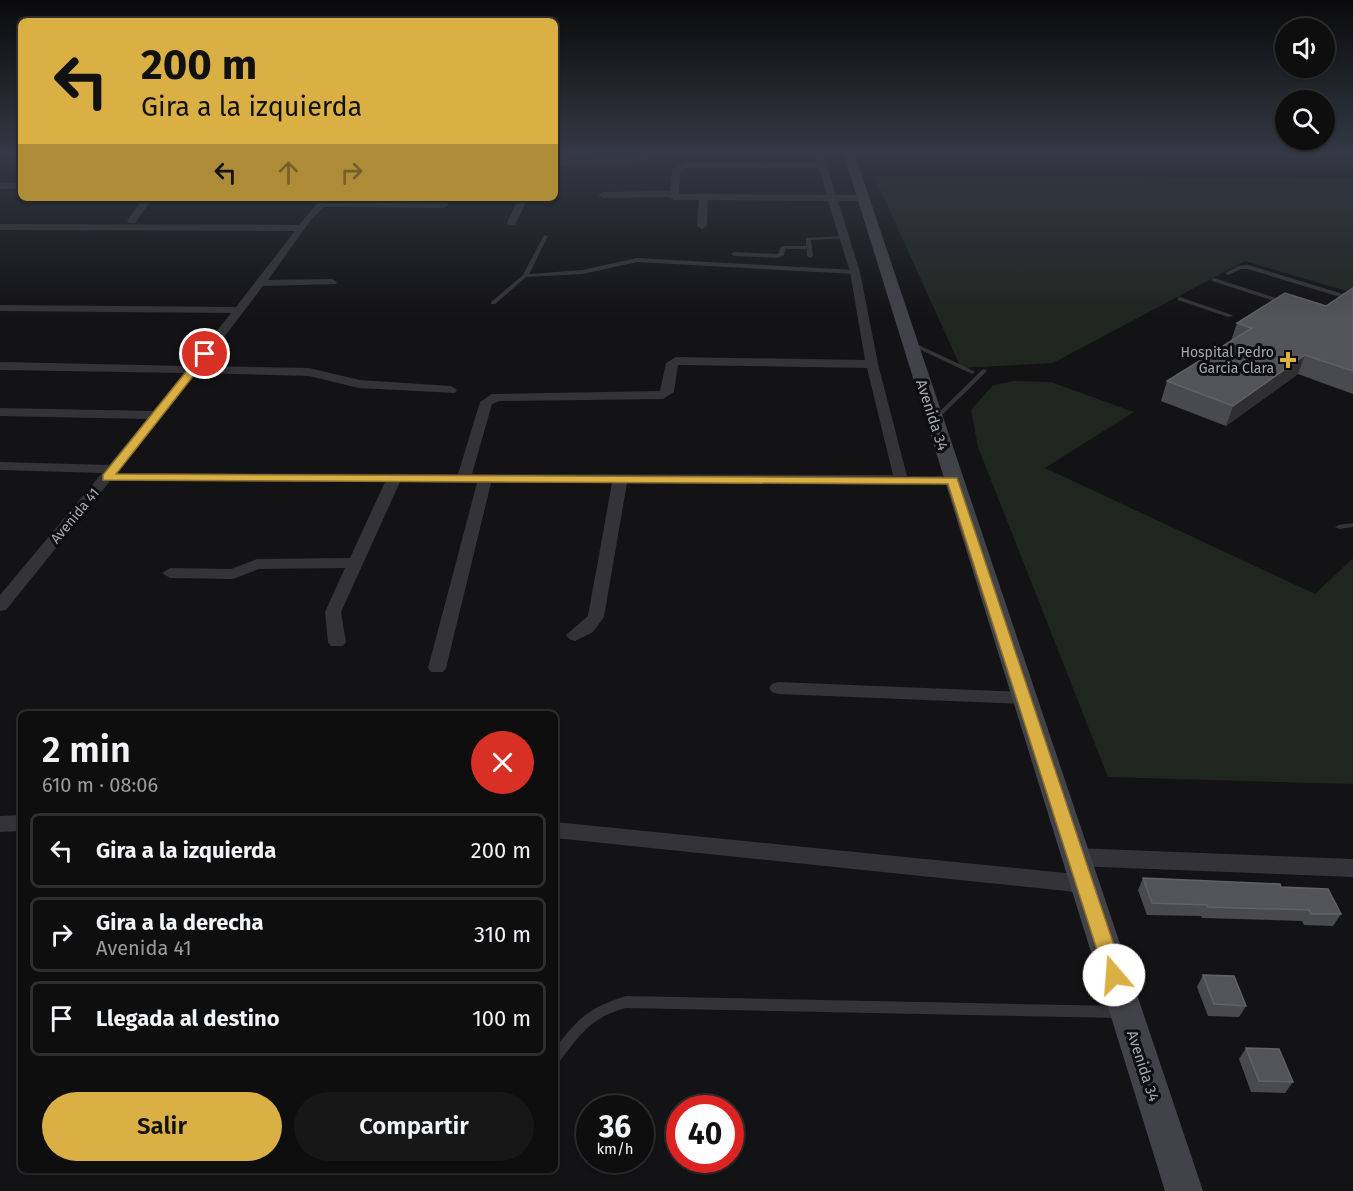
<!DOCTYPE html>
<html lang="es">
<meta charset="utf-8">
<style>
body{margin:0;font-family:"Fira Sans",sans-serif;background:#171718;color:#f1f3f6;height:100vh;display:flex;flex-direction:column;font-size:22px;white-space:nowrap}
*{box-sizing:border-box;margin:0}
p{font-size:20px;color:#9b9c9e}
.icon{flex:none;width:33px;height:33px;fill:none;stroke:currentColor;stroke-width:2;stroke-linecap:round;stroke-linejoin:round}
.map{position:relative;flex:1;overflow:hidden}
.details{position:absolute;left:18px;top:711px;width:540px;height:462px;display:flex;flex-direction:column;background:#0e0e0f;border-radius:9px;box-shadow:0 2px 4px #0004,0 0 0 2px #2e2e2f}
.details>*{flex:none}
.banner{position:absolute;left:18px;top:18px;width:540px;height:183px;border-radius:9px;box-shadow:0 2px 4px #0004,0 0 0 2px #2e2e2f;background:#dab045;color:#111;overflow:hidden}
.fabs{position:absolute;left:1275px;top:18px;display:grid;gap:12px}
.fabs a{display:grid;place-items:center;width:60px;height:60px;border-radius:50%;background:#0e0e0f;box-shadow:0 2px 4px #0004,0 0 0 2px #2e2e2f;font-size:30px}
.speed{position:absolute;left:576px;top:1095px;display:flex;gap:12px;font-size:30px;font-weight:700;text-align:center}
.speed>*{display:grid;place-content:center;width:78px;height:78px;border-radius:50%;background:#0e0e0f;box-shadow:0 2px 4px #0004,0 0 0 2px #2e2e2f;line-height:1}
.speed small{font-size:15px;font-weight:400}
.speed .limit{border:9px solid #d22;background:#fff;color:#111}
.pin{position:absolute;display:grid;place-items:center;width:51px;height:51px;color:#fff;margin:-26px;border:3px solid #fff;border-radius:50%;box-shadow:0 2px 6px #0007}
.me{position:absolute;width:66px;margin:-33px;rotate:342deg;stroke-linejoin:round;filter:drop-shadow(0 0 4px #0008)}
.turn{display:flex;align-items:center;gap:21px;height:126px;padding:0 24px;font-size:27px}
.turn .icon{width:78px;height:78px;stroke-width:2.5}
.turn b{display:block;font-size:42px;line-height:51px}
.lanes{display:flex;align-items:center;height:57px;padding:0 24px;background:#0003;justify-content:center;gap:30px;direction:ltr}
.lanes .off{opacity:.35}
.round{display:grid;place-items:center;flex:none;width:63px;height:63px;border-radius:32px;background:#171718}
.summary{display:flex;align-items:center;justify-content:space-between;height:102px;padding:0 24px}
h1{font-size:36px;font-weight:600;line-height:45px}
.action{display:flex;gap:12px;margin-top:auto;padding:12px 24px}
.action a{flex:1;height:69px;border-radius:36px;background:#dab045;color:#111;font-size:24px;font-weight:600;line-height:69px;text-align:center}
.action a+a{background:#171718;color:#f1f3f6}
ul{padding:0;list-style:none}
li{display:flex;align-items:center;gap:18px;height:75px;margin:0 12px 9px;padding:0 12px;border:3px solid #2e2e2f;border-radius:9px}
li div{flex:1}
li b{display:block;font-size:22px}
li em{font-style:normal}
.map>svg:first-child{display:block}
</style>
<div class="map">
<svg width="1353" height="1191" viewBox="0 0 1353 1191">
<rect width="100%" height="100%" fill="#131214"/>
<g fill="#1f2620">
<polygon points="874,176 1353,178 1353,293 1245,261 1053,363 961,368"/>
<polygon points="1014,381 1051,382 1134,412 1045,468 1315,594 1353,558 1353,784 1108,777 978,447 971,410 993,385"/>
</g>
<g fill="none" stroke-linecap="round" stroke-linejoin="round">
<g fill="#343438" fill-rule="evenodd">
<polygon points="544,235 548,236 529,274 583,270 637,258 855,270 858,272 855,274 637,262 583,274 526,277 495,304 491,304 491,302 523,275"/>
<polygon points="844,236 846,237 846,238 811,240 813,256 810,258 807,256 807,249 786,249 785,250 784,255 778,258 734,256 731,254 734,252 777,254 779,253 780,248 783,246 806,246 806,238"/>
<polygon points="1248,265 1353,297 1353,301 1248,269 1241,269 1228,275 1225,273 1238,266"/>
<polygon points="1214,278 1285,301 1286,302 1281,303 1212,281 1211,280"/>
<polygon points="1180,297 1232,315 1233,316 1228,317 1178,300 1178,298"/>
<polygon points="910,341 974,371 975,372 972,374 970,373 908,344 908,342"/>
<polygon points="984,369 987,371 986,372 936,421 932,421 932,419 982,370"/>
<polygon points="1353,523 1353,527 1339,529 1335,527 1339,525"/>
<path d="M 626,996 L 1120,1006 L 1124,1008 L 1126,1012 L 1124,1016 L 1120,1018 L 626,1008 C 591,1017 580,1035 559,1062 L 555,1064 L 555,1048 C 578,1019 589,1007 626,996 Z"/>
</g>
<g fill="#343438" fill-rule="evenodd">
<polygon points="644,152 652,152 651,158 638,164 555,165 555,159 637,158 643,157"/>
<path d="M 814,152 L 822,152 L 836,195 L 862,195 L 867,198 L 862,201 L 838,201 L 860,272 L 878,364 L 907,476 L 953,476 L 958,477 L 960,480 L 958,483 L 901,485 L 627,483 L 604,617 L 593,632 L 575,641 L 569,639 L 566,635 L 588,616 L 612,483 L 491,483 L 446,668 L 443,672 L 431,672 L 428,668 L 477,483 L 400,482 L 341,612 L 346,642 L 343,646 L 331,646 L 328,642 L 325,612 L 345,568 L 259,569 L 233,579 L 170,578 L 162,573 L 170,568 L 231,569 L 257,559 L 350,558 L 385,482 L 110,481 L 6,610 L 0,611 L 0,595 L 102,473 L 0,470 L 0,462 L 109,465 L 147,419 L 0,416 L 0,408 L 153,411 L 184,373 L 0,370 L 0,362 L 189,366 L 231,313 L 0,311 L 0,305 L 236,307 L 295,231 L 0,230 L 0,224 L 299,225 L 322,198 L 332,198 L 329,201 L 447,203 L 449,205 L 444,208 L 324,207 L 310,221 L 268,280 L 332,279 L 337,282 L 336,284 L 263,286 L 202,366 L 309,368 L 360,380 L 451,386 L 457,390 L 455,393 L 359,388 L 309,376 L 196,373 L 117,473 L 458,474 L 480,402 L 492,394 L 660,391 L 666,363 L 676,357 L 865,360 L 850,272 L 828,201 L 708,200 L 707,226 L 702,229 L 697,226 L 699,200 L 674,200 L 669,197 L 603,198 L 598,195 L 603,192 L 670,191 L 672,169 L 685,162 L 817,162 ZM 686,168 L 819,168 L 827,195 L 679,194 L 680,170 ZM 678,365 L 867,368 L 893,475 L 472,474 L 492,404 L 499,401 L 663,399 L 674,392 Z"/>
<rect x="0" y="183" width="21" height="6"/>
<polygon points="143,198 153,198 135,223 129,223 127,221"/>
<polygon points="518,198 528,198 515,225 509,225 507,223"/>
<polygon points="778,682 1024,692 1031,693 1033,698 1031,703 1024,704 778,694 772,692 769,688 772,684"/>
<polygon points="21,815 21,831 0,832 0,816"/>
<polygon points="555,822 1085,875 1093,878 1096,884 1093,890 1085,893 555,838"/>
<polygon points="1075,848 1353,859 1353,877 1075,866 1067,863 1064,857 1067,851"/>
</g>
<polygon fill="#424348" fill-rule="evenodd" points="843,152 854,152 1203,1191 1165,1191"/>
</g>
<g fill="#494a4e">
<polygon points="1353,288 1353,394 1298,374 1226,426 1161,401 1167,381 1231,341 1237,323 1326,306"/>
<polygon points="1143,878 1281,887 1341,914 1333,926 1304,925 1302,921 1202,918 1201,916 1147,915 1138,890"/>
<polygon points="1203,975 1246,1006 1239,1017 1208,1016 1197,987"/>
<polygon points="1246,1048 1293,1082 1285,1093 1251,1092 1239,1059"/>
</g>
<polygon fill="#2f2f32" points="1305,355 1298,374 1226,426 1233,406"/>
<g fill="#535458" stroke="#606266" stroke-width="1.5">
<polygon points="1353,288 1353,371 1305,355 1233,406 1167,381 1252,328 1237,323 1285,293 1326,306"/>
<polygon points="1143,878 1280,884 1281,887 1328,889 1341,914 1311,914 1309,910 1208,907 1207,905 1152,903"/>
<polygon points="1203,975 1234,976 1246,1006 1214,1004"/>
<polygon points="1246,1048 1279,1049 1293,1082 1259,1081"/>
</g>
<linearGradient id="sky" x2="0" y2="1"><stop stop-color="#0a0a0b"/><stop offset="0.48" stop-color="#333945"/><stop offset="1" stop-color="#333945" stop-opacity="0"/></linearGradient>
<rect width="1353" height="319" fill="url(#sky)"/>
<polygon fill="#dab045" stroke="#8e722d" stroke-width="1.5" points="205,351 210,354 209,356 116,474 957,478 1124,975 1121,982 1114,984 1107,982 1105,975 948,484 103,480 103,475 202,352"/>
<path fill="#dab045" stroke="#0e0d0f" stroke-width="2" d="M1285 351h6v6h6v6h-6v6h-6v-6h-6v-6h6z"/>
<g text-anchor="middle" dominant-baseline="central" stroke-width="6" stroke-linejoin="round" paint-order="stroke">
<g font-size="14" fill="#a6a9b2" stroke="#0e0d0f" text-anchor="end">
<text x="1274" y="352">Hospital Pedro<tspan x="1274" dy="16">Garcia Clara</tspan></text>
</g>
<g font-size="14" fill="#a6a9b2" stroke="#0e0d0f">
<text transform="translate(75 516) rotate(-50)">Avenida 41</text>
</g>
<g font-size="15" fill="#a6a9b2" stroke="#0e0d0f">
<text transform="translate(932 415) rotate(72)">Avenida 34</text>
<text transform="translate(1143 1066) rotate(72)">Avenida 34</text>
</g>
</g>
</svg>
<div class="fabs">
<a><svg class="icon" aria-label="sound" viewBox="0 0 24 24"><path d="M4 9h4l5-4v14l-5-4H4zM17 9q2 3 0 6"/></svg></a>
<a><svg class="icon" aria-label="search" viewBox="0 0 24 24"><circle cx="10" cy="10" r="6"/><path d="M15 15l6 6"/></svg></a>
</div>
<div class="speed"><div>36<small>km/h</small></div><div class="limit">40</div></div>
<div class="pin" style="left:205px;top:354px;background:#d93025"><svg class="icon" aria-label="arrive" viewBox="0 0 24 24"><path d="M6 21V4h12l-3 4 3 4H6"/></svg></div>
<svg class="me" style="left:1114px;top:975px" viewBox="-20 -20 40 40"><circle r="19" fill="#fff"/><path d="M0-13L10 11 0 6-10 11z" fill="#dab045"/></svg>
<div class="banner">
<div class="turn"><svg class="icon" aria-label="left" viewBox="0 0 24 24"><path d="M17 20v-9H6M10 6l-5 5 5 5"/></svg><div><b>200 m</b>Gira a la izquierda</div></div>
<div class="lanes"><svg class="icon" aria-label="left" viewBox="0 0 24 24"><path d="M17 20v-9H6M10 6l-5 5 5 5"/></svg><svg class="icon off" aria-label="ahead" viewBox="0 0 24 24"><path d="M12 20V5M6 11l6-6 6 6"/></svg><svg class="icon off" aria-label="right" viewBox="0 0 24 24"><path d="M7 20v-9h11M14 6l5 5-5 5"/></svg></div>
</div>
<section class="details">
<div class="summary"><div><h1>2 min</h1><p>610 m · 08:06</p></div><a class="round" style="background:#d93025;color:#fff"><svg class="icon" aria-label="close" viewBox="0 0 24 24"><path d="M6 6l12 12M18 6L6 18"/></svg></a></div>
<ul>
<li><svg class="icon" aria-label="left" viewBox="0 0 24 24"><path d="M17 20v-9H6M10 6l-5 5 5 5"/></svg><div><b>Gira a la izquierda</b></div><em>200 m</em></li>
<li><svg class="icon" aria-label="right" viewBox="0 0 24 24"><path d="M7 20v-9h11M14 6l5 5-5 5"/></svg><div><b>Gira a la derecha</b><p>Avenida 41</p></div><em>310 m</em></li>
<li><svg class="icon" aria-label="arrive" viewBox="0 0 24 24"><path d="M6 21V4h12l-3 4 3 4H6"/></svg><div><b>Llegada al destino</b></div><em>100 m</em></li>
</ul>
<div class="action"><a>Salir</a><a>Compartir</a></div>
</section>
</div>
